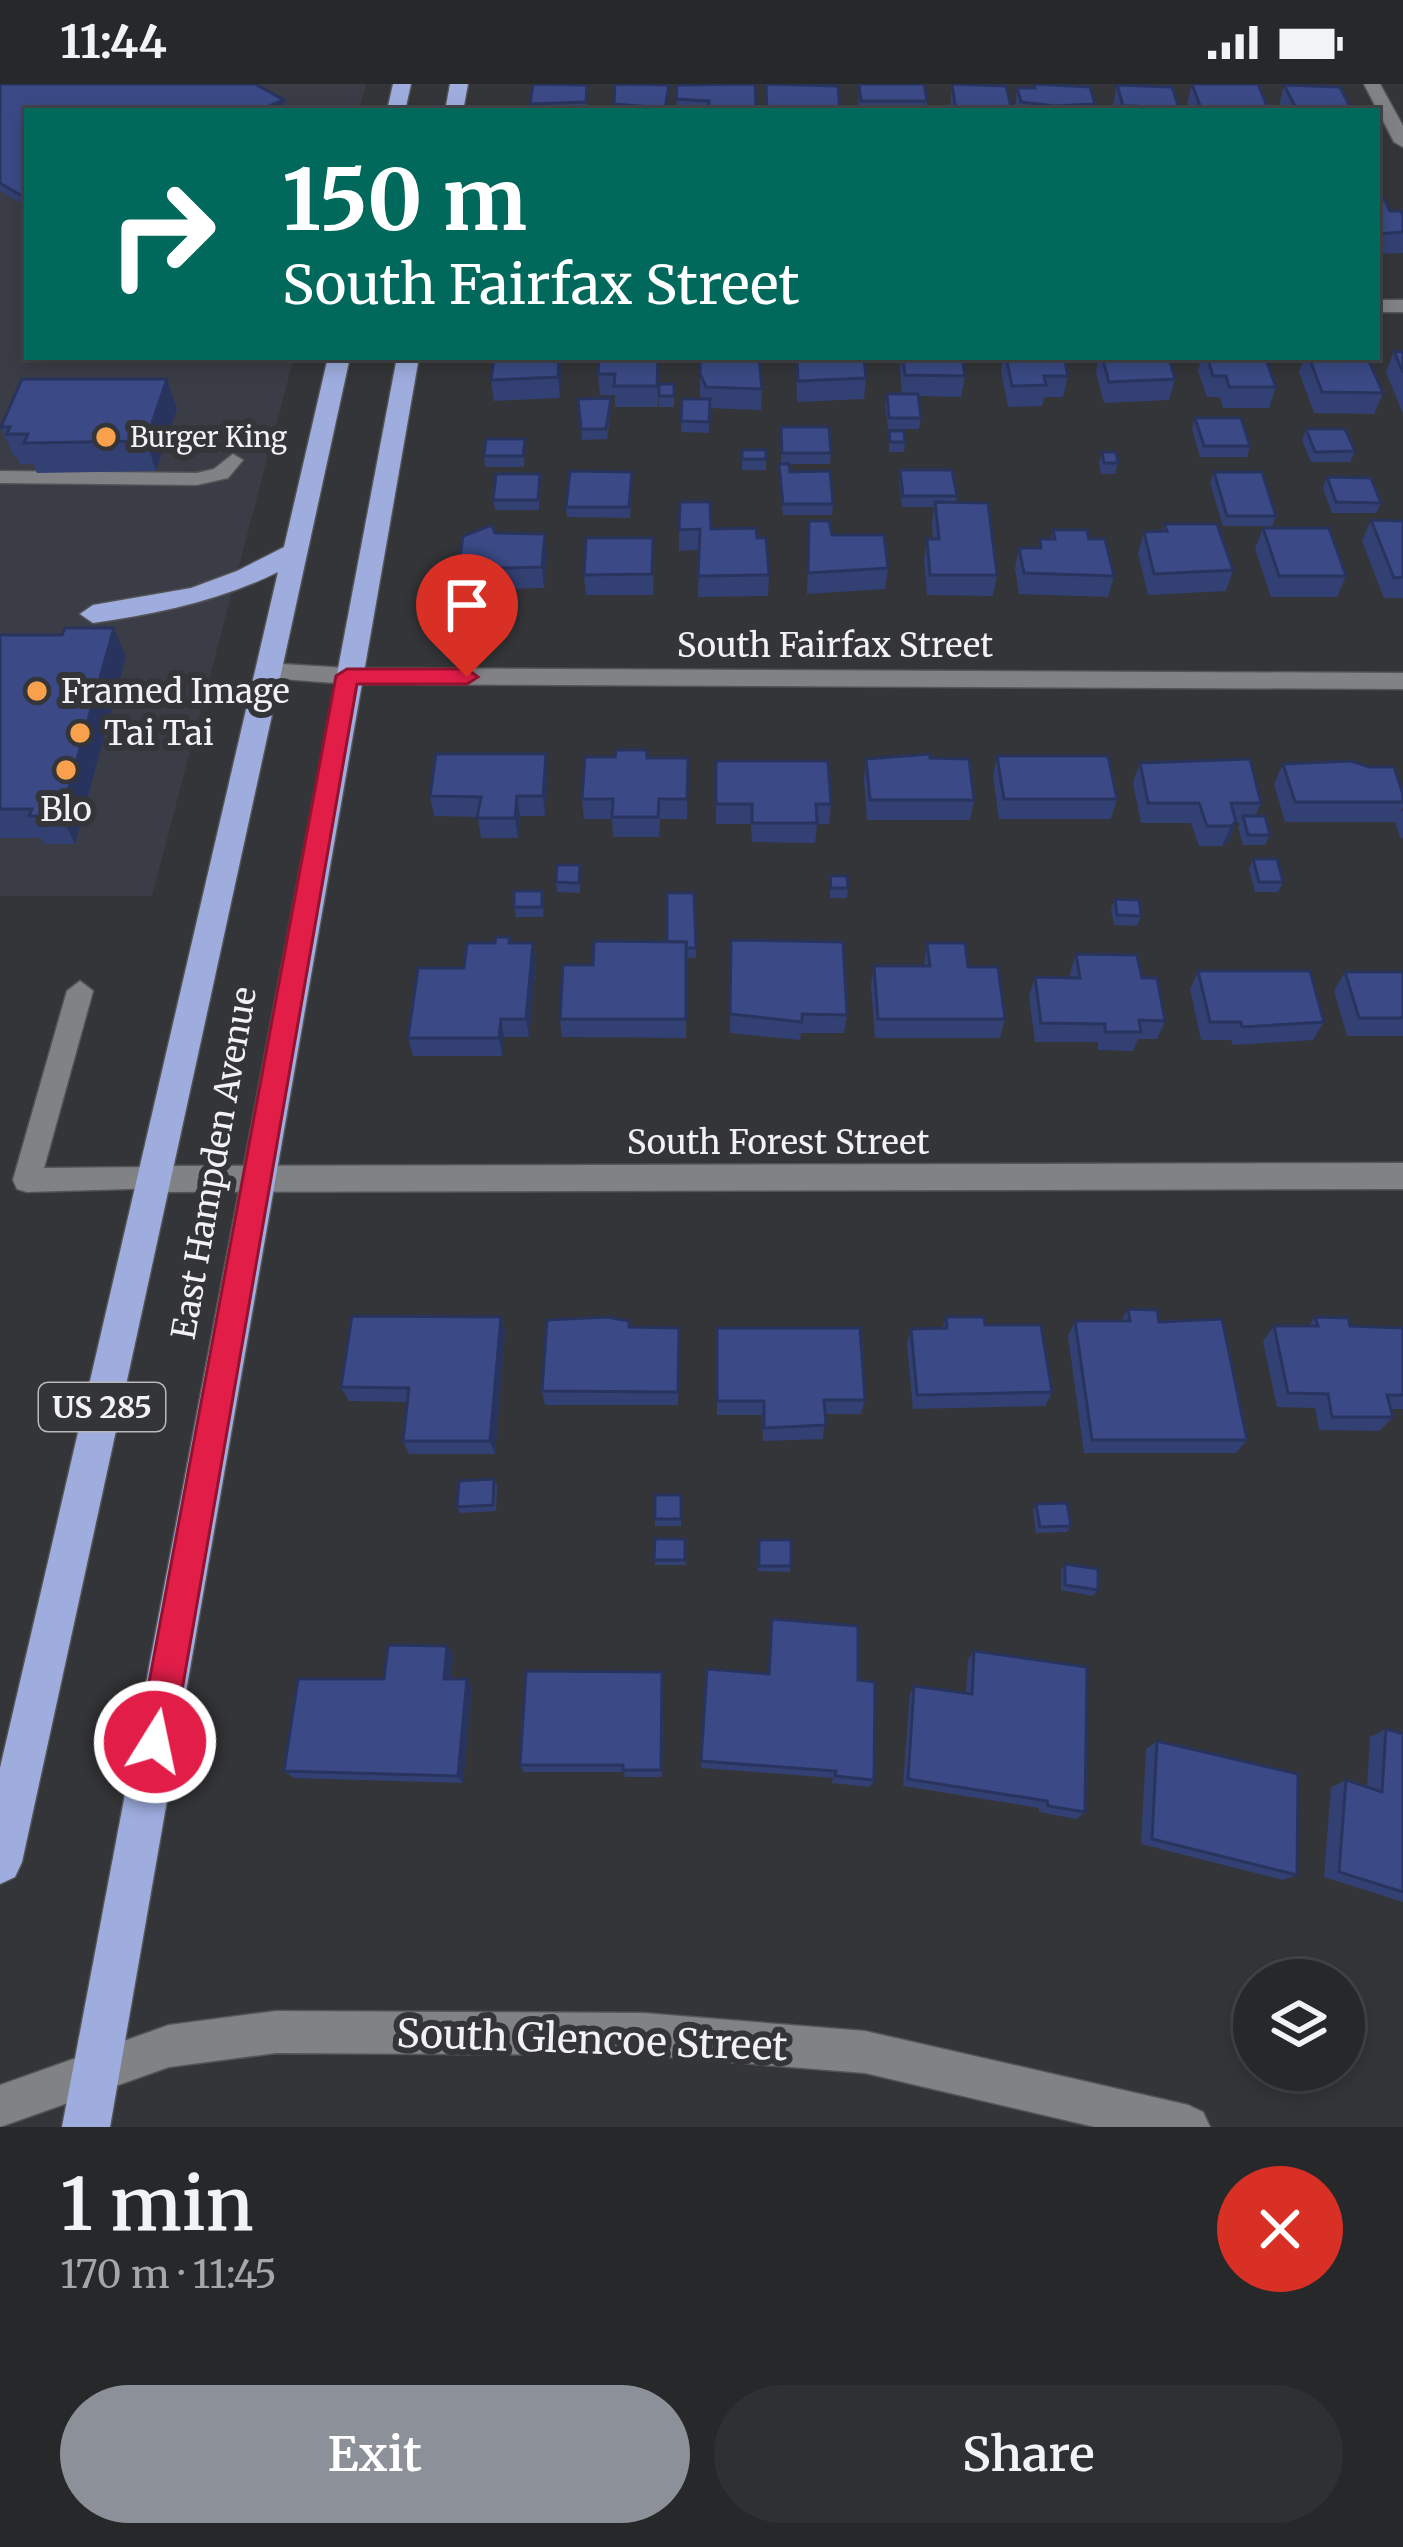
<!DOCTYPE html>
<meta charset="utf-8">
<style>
body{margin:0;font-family:Merriweather,serif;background:#2f3032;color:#f1f3f6;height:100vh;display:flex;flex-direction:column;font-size:45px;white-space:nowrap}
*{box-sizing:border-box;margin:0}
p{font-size:39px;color:#a4a6a8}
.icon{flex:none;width:66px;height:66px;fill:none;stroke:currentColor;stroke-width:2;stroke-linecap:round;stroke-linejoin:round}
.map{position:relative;height:2043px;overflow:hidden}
.sheet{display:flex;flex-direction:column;background:#27282a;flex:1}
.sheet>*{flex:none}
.banner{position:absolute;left:24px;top:24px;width:1356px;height:252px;border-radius:0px;box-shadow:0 6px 18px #0003,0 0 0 3px #434447;background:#00695c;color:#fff;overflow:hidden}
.tools{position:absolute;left:1233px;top:1875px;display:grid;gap:24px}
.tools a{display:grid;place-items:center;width:132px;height:132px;border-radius:50%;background:#27282a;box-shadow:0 6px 18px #0003,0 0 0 3px #434447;font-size:60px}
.pin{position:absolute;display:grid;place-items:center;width:102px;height:102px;color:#fff;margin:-123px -51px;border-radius:50% 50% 50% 0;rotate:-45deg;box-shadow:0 0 12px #0007}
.pin .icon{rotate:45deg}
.me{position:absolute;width:132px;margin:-66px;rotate:10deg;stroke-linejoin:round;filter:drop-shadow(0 0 9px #0008)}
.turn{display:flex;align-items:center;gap:42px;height:252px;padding:0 60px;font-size:54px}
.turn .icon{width:156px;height:156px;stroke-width:2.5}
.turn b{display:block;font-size:84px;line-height:102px}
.round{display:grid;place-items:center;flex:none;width:126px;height:126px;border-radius:63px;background:#2f3032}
.overview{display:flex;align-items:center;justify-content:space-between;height:204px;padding:0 60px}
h1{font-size:72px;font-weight:600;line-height:90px}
.action{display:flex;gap:24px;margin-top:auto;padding:24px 60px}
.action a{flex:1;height:138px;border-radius:72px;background:#8c9099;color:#fff;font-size:48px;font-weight:600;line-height:138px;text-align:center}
.action a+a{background:#2f3032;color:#f1f3f6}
.status{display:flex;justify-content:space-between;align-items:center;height:84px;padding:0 60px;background:#27282a;direction:ltr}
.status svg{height:33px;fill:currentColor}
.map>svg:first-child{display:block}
</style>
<div class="status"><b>11:44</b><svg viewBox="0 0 49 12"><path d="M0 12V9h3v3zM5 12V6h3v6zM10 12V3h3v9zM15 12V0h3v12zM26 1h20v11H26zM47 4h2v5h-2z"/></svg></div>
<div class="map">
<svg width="1403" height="2043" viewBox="0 0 1403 2043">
<rect width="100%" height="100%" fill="#343538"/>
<polygon fill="#3a3d46" points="0,0 366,0 359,27 27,27 27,273 294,273 152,812 0,812"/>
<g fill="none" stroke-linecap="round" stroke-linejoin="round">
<g stroke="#545456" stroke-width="3">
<g id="service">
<polygon points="233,370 243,376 228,394 197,401 0,399 0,387 197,389 214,385"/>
<polygon points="80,897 93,907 44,1084 153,1083 163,1086 167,1095 163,1104 27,1108 17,1105 13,1096 67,907"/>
</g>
</g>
<g stroke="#545456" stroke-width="3">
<g id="minor">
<polygon points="1364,0 1380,0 1403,42 1403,63 1394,58"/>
<rect x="1377" y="216" width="26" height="12"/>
<polygon points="266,579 347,584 1403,589 1403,605 347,600 257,593 257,581"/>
<polygon points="1403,1079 1403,1105 153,1108 142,1104 138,1095 142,1086 153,1082"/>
<polygon points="276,1927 643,1929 865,1947 1188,2021 1203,2028 1210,2043 1095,2043 865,1989 643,1971 276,1969 169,1983 0,2043 0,2001 169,1941"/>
</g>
</g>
<g stroke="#545456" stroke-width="3">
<g id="trunk">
<polygon points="393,0 411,0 405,27 387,27"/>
<polygon points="450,0 468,0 463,27 445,27"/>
<path d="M 328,273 L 350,273 L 22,1778 L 15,1793 L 0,1800 L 0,1684 L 278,488 C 219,517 157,530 93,539 L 80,530 L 93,521 L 191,504 L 237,487 L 284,463 Z"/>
<polygon points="397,273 419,273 110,2043 62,2043"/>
</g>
</g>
<use href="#service" fill="#808285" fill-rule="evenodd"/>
<use href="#minor" fill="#808285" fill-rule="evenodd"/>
<use href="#trunk" fill="#9eadde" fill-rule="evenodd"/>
</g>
<g fill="#334073">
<polygon points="0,0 284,16 286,26 27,27 26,122 0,107"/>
<polygon points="570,0 588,21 588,27 531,27 530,20"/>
<polygon points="615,0 670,22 669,27 614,27"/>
<polygon points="755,0 756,27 676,27 677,1"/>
<polygon points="859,0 927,17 926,27 858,27"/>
<polygon points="952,0 1012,27 950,27"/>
<polygon points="1034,0 1095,20 1093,27 1015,27 1017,4 1033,4"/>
<polygon points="1192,0 1269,27 1190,27 1187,20"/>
<polygon points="1117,1 1180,27 1115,27 1113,21"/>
<polygon points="1284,1 1352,27 1281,27 1279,21"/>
<polygon points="1377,101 1390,127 1403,132 1403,169 1377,170"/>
<polygon points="1394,267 1403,268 1403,330 1386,288"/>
<polygon points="560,273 560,314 494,317 491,296"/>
<polygon points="659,273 658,323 615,323 615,311 600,311 598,290"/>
<polygon points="700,273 762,305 761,326 709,324 709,349 681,348 682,315 702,315 700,311"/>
<polygon points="796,273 866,294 864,315 797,318"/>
<polygon points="901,273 962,273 965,292 961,313 918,312 921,334 919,345 888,345 885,321 887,310 902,310 900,286"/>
<polygon points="1003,273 1064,273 1068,292 1063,313 1044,313 1042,322 1008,323 1001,287"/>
<polygon points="1099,273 1169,273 1175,295 1169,316 1104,319 1096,288"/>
<polygon points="1202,273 1265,273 1276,303 1269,324 1223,324 1220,313 1207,313 1198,287"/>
<polygon points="1304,273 1367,273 1383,309 1374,330 1314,329 1299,288"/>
<polygon points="167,295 177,325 156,387 37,389 33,380 20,380 17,373 14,373 1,343"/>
<rect x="659" y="300" width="15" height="23"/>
<polygon points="578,315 611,325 607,355 582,356"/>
<polygon points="1195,334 1250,362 1247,373 1200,373 1192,345"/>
<polygon points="781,343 831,369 830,380 789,380 790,388 833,420 832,431 783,431 779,391 779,380 781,380"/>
<polygon points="1306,345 1355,367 1350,378 1311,378 1302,356"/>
<polygon points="889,347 905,358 904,368 889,368"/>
<polygon points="525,355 524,383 485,383 484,372"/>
<rect x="742" y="366" width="24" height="20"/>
<polygon points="1102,368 1118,379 1115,390 1101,390 1099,379"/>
<polygon points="900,386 957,412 956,418 997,491 993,512 927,511 924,476 927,455 933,455 932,439 934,423 902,423 899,397"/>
<polygon points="1214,388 1276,432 1272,442 1223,442 1210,399"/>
<polygon points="540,390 539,426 495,426 493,416"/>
<polygon points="1327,393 1381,419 1376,429 1332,429 1323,404"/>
<polygon points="632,398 630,434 567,433 566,423"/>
<polygon points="1371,436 1403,437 1403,514 1384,514 1362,457"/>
<polygon points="809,437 888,484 885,505 807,510"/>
<polygon points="1164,440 1233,486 1226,507 1148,511 1138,469 1144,448 1162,448"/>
<polygon points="1263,444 1346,492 1337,513 1271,513 1255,465"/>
<polygon points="711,445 757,454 769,491 768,512 698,513 699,466 679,467 679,446"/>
<polygon points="1053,446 1089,455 1114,492 1108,513 1019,510 1015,484 1019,464 1038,464 1040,455 1051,455"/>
<polygon points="495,449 547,471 544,504 469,506 468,501 462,501 459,481"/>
<polygon points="654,475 653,511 586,511 584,491"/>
<polygon points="0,551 126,573 75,760 44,760 41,754 0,754"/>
<polygon points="997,672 1117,715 1111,735 999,735 993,692"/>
<polygon points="647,674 688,674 687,735 660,735 659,753 613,753 612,735 584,735 582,715"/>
<polygon points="930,674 974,716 970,736 867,736 864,695 866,675"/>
<polygon points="716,677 831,720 829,740 817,740 815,759 752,758 751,740 716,740"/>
<polygon points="1140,679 1261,719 1255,732 1270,751 1265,761 1243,761 1238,743 1240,739 1236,739 1228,758 1222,762 1199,762 1191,739 1141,739 1133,699"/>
<polygon points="1283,680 1403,710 1403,723 1395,738 1285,738 1274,700"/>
<polygon points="548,691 545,732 520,732 518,754 481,754 478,733 434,732 430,712"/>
<polygon points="1401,727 1403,727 1403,754 1400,754 1395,738"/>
<polygon points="1253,775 1283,798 1278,808 1255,808 1249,785"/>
<polygon points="580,781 580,809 557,808 556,798"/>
<polygon points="830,792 848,804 847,814 830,814"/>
<polygon points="694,809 696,874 686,874 686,954 562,953 560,935 593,881 667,858"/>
<polygon points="1115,815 1141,832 1137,842 1114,841 1111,825"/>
<polygon points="544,817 543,833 516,833 514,823"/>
<polygon points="510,853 511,859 536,878 529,953 504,953 502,972 413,972 408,954 464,884 495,859"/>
<polygon points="731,856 847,931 844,949 801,949 800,956 730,949"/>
<polygon points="927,859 1005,935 1000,954 875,954 871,901 874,882 924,882"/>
<polygon points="1076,870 1142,894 1165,937 1157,955 1138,955 1133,967 1098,966 1098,958 1035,958 1029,912 1035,893 1071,894 1070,889"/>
<polygon points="1198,887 1324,938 1313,956 1233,961 1231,956 1201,956 1190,905"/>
<polygon points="1345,888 1403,888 1403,952 1347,952 1334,907"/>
<polygon points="1128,1225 1159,1238 1247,1356 1236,1369 1084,1369 1068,1252 1075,1237 1121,1237"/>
<polygon points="501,1233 505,1248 495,1370 409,1370 403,1357 407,1318 349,1317 341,1303"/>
<polygon points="946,1233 1052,1308 1045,1322 913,1325 907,1260 911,1245 942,1244"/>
<polygon points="1315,1233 1350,1242 1403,1244 1403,1325 1391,1325 1393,1333 1379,1347 1319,1346 1315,1324 1277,1323 1263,1257 1274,1242 1308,1242"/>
<polygon points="629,1243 679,1244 678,1321 545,1321 542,1307"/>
<polygon points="717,1244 865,1316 861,1330 825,1330 823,1355 763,1357 762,1331 717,1331"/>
<polygon points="494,1395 497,1401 496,1427 460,1429 457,1423"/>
<rect x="655" y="1411" width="26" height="31"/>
<polygon points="1036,1420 1071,1442 1067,1448 1036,1449 1033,1426"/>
<polygon points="655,1455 685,1455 686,1481 655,1481"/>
<polygon points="758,1462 791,1482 790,1488 758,1487"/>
<polygon points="1065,1480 1098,1506 1093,1512 1061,1506 1061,1486"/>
<polygon points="772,1535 858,1596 874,1696 870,1703 832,1699 833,1694 701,1684 707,1585 768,1590"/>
<polygon points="447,1562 453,1571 451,1595 467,1595 472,1604 463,1699 294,1694 284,1687 384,1595"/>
<polygon points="974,1567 1085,1728 1076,1735 1039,1728 1039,1724 903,1702 910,1610 914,1602 966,1609 968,1576"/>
<polygon points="663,1597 662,1693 625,1693 624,1688 524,1688 520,1681"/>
<polygon points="1386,1645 1403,1650 1403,1818 1324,1793 1331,1703 1346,1696 1367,1703 1370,1653"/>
<polygon points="1157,1657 1297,1791 1283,1796 1141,1760 1146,1665"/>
</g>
<g fill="#29345e">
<polygon points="284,16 284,27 257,27"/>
<polygon points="560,273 561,289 560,314 558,293"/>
<polygon points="167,295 177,325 156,387 146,357"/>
<polygon points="545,450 547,471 544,504 542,483"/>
<polygon points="114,544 126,573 75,760 61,732"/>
<polygon points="546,670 548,691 545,732 543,712"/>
<polygon points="517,712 520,732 518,754 515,734"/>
<polygon points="1236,738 1228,758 1222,762 1231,742"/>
<polygon points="533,859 536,878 529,953 526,935"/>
<polygon points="501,935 504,953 502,972 499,954"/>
<polygon points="501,1233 505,1248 495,1370 490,1357"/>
<polygon points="447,1562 453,1571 450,1604 444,1595"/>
<polygon points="467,1595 472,1604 463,1699 458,1692"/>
</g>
<g fill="#3b4a86" stroke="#29345e" stroke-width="3">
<polygon points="0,0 255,0 284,16 257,27 27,27 27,108 22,112 0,99"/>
<polygon points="533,0 587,1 586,18 530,20"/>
<polygon points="615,0 669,1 665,24 614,20"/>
<polygon points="755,0 756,25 709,25 709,17 676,15 677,1"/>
<polygon points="766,0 838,2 840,27 767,27"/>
<polygon points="859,0 924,0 927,17 861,17"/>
<polygon points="952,0 1006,2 1012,27 956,27"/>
<polygon points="1034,0 1090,3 1095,20 1055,22 1021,18 1017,4 1035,4"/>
<polygon points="1192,0 1258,0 1269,27 1202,27"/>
<polygon points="1117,1 1172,3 1180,27 1139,27 1137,22 1123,22"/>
<polygon points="1284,1 1340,3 1352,27 1311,27 1309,24 1296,24"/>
<polygon points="1377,101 1390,127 1401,127 1403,132 1403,148 1377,150"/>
<polygon points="1394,267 1403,268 1403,289"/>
<polygon points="494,273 559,273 558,293 491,296"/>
<polygon points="599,273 658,273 657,302 614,302 615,290 598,290"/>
<polygon points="700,273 759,273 762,305 706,303 700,290"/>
<polygon points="797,273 864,273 866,294 798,297"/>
<polygon points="903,273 962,273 965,292 905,291"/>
<polygon points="1006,273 1064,273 1068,292 1044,292 1046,301 1012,302"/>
<polygon points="1102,273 1169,273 1175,295 1109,298"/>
<polygon points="1207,273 1265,273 1276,303 1229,303 1226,292 1213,292"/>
<polygon points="1309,273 1367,273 1383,309 1322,308"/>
<polygon points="22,295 167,295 146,357 24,359 28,350 7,350 10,343 1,343"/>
<rect x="659" y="300" width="15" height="12"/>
<polygon points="887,310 918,310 921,334 889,334"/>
<polygon points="611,314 606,345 581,345 578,315"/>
<polygon points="682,315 710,315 709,338 681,337"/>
<polygon points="1195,334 1241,334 1250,362 1204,362"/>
<polygon points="781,343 829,343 831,369 782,369"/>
<polygon points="1306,345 1345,345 1355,367 1315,368"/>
<polygon points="889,347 904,347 905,358 890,358"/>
<polygon points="486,355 525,355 523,372 484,372"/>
<rect x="742" y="366" width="24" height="9"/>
<polygon points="1102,368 1116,368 1118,379 1104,379"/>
<polygon points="779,380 789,380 790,388 830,387 833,420 783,420"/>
<polygon points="900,386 952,386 957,412 903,412"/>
<polygon points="570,387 632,388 629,423 566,423"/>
<polygon points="1214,388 1262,388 1276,432 1227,432"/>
<polygon points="496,390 540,390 538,416 493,416"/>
<polygon points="1327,393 1371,394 1381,419 1336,418"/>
<polygon points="680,418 710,418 711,445 756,444 757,454 766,454 769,491 698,492 700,445 679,446"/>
<polygon points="935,418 988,419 997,491 930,491 927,455 939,455"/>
<polygon points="1371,436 1403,437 1403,493 1394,494"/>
<polygon points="809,437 829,437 832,451 884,451 888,484 808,489"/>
<polygon points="1164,440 1217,440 1233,486 1154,490 1144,448 1167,447"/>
<polygon points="492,441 495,449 545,450 542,483 465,485 466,481 459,481 463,452"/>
<polygon points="1263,444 1329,444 1346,492 1279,492"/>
<polygon points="1053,446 1087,446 1089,455 1105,455 1114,492 1024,489 1019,464 1041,464 1040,455 1055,455"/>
<polygon points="586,454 653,454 652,490 584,491"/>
<polygon points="65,544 114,544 61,732 29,732 32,725 0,725 0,551 62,551"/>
<polygon points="616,666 647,666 647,674 688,674 687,715 659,715 658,733 612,733 613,715 582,715 585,673 615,673"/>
<polygon points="436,670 546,670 543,712 517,712 515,734 477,734 481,713 430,712"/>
<polygon points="930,670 930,674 969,675 974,716 870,716 866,675"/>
<polygon points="997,672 1108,672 1117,715 1004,715"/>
<polygon points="1250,675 1261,719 1231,719 1236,738 1231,742 1207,742 1199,719 1148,719 1140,679"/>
<polygon points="716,677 828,677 831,720 816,720 817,739 752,739 752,720 716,720"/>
<polygon points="1351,677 1369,683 1394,683 1403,710 1403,718 1295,718 1283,680"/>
<polygon points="1243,732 1265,732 1270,751 1248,751"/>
<polygon points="1253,775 1277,775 1283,798 1259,798"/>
<polygon points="557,781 580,781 579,799 556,798"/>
<polygon points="830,792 847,792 848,804 831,804"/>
<rect x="514" y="807" width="28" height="16"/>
<polygon points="667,809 694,809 696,864 686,864 686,858 667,858"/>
<polygon points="1115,815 1139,816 1141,832 1117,831"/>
<polygon points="496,853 510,853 509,859 533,859 526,935 501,935 499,954 408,954 418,884 464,884 467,859 495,859"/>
<polygon points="731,856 843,858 847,931 802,930 802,938 730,930"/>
<polygon points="594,857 686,858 686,935 560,935 563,881 593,881"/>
<polygon points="927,859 965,859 968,883 998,883 1005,935 878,935 874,882 930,882"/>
<polygon points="1076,870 1137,871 1142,894 1157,894 1165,937 1139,936 1141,948 1105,948 1105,940 1041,939 1035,893 1080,894"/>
<polygon points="1198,887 1310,887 1324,938 1242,943 1241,938 1210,938"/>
<polygon points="1345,888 1403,888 1403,934 1359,934"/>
<polygon points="1128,1225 1157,1226 1159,1238 1222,1235 1247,1356 1092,1356 1075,1237 1130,1237"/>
<polygon points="352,1232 501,1233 490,1357 403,1357 409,1304 341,1303"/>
<polygon points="607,1233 629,1237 629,1243 679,1244 678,1308 542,1307 547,1236"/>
<polygon points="946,1233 984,1233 985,1241 1041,1241 1052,1308 917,1311 911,1245 947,1244"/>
<polygon points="1315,1233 1348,1234 1350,1242 1403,1244 1403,1311 1387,1311 1393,1333 1332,1333 1328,1310 1288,1309 1274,1242 1318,1242"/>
<polygon points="717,1244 860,1244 865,1316 824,1316 826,1341 764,1344 764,1317 717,1317"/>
<polygon points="494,1395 493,1421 457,1423 459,1397"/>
<rect x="655" y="1411" width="26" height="24"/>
<polygon points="1067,1419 1071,1442 1040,1443 1036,1420"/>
<polygon points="655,1455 685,1455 685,1476 654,1476"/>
<rect x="759" y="1456" width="32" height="26"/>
<polygon points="1065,1480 1098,1485 1098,1506 1065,1501"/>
<polygon points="772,1535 858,1542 858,1596 875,1598 874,1696 835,1692 836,1687 701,1677 707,1585 769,1590"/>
<polygon points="388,1561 447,1562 444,1595 467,1595 458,1692 284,1687 298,1595 384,1595"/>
<polygon points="974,1567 1087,1583 1085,1728 1048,1722 1047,1717 908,1695 914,1602 972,1610"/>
<polygon points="526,1587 662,1588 661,1686 623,1686 623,1681 520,1681"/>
<polygon points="1386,1645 1403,1650 1403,1808 1339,1788 1346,1696 1382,1708"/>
<polygon points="1157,1657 1298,1690 1297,1791 1152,1755"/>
</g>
<polygon fill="#e11d48" stroke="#92132f" stroke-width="3" points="347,585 467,585 478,593 467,600 357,600 173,1658 168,1670 155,1676 143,1670 138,1658 336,592"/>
<g fill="#f9a04d" stroke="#343538" stroke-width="4.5">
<circle cx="106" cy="353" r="12"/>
<circle cx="37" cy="607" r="12"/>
<circle cx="80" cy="649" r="12"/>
<circle cx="66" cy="686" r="12"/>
</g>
<g text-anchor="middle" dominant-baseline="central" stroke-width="12" stroke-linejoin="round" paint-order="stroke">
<g font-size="27" fill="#f2f2f4" stroke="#343538" text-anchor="start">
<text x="130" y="353">Burger King</text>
</g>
<rect fill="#343538" stroke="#b9b9bc" stroke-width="3" x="39" y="1299" width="126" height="48" rx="9"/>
<g font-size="30" font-weight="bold" fill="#f2f2f4">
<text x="102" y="1323">US 285</text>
</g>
<g font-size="33" fill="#f2f2f4" stroke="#343538">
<text x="835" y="561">South Fairfax Street</text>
<text x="778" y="1058">South Forest Street</text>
<text transform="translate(214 1079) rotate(-80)">East Hampden Avenue</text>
</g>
<g font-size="33" fill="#f2f2f4" stroke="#343538" text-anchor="start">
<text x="61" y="607">Framed Image</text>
<text x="104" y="649">Tai Tai</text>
<text x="66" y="725" text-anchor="middle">Blo</text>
</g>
<g font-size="39" fill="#f2f2f4" stroke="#343538">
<text transform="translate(592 1956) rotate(2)">South Glencoe Street</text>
</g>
</g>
</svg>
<div class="tools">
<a><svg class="icon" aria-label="layers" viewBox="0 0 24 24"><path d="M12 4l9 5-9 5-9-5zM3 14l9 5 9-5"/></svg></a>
</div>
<div class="pin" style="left:467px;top:593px;background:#d93025"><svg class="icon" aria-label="arrive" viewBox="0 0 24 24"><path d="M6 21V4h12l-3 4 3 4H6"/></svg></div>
<svg class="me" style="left:155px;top:1658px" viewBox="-20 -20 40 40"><circle r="17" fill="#e11d48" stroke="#fff" stroke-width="3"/><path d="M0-11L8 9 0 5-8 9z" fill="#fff"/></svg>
<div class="banner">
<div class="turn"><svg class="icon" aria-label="right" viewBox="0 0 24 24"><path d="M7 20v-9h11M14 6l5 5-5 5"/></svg><div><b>150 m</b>South Fairfax Street</div></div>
</div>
</div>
<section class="sheet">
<div class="overview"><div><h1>1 min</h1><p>170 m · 11:45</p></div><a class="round" style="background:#d93025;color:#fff"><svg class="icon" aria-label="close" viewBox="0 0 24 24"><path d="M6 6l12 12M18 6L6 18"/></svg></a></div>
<div class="action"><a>Exit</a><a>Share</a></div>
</section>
